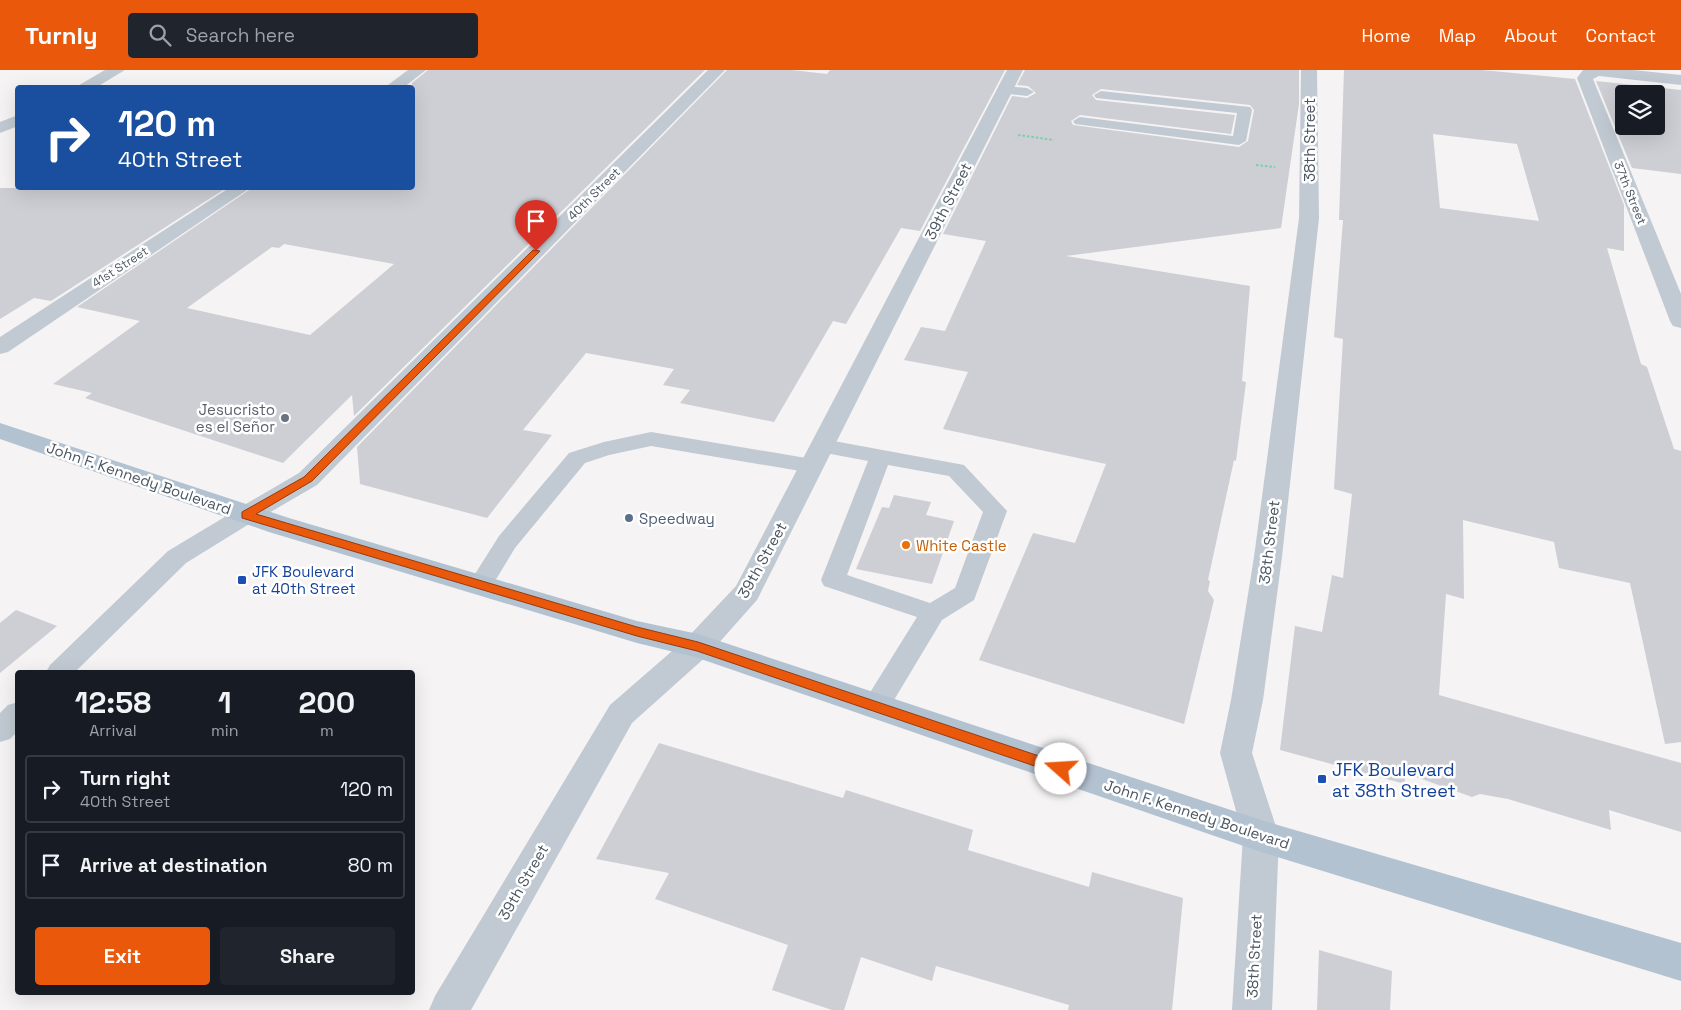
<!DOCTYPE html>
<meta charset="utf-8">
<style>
body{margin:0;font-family:"Space Grotesk",sans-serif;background:#20242c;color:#f1f3f6;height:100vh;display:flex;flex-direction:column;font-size:19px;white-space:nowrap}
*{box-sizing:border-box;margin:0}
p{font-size:16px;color:#9ea1a6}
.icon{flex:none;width:28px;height:28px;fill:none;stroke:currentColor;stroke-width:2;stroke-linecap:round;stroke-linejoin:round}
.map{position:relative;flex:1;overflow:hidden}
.details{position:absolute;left:15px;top:600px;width:400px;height:325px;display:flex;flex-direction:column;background:#171b24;border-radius:5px;box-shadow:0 5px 20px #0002}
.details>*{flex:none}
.banner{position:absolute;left:15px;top:15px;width:400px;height:105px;border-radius:5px;box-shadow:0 5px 20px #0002;background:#1a4fa0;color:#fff;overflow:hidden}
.tools{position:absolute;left:1615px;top:15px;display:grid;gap:10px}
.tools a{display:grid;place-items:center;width:50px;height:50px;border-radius:5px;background:#171b24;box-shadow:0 5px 20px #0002;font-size:25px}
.pin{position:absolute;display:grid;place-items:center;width:42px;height:42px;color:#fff;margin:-51px -21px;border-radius:50% 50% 50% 0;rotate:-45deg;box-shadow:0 0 5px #0007}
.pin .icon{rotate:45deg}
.me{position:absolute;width:55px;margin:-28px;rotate:289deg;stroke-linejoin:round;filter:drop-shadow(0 0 4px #0008)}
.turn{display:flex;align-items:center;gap:18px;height:105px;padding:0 20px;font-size:22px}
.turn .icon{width:65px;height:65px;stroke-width:2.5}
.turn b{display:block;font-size:35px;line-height:42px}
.eta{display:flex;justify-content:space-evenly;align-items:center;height:85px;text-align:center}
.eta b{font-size:30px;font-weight:600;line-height:35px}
.primary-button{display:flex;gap:10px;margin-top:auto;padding:10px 20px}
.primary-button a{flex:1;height:58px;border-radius:5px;background:#ea580c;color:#fff;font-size:20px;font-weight:600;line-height:58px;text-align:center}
.primary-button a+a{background:#20242c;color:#f1f3f6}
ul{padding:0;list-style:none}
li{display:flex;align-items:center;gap:15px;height:68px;margin:0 10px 8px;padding:0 10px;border:2px solid #363941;border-radius:5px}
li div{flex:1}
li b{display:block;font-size:19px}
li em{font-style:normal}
header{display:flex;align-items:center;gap:30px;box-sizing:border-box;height:70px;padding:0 25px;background:#ea580c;color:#fff}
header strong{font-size:24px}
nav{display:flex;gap:28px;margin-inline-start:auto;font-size:18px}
.search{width:350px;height:45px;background:#20242c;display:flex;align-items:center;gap:12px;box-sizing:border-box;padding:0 18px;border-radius:5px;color:#9ea1a6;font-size:19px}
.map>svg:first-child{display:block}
</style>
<header>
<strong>Turnly</strong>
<div class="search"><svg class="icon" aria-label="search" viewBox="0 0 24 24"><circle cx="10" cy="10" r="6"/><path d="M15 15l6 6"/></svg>Search here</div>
<nav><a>Home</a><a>Map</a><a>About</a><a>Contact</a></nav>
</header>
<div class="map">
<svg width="1681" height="940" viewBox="0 0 1681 940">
<rect width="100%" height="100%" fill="#f5f3f3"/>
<g fill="#cdcfd5" fill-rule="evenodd">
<path d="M 428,0 L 705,0 L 354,346 L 352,325 L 283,393 L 85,328 L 92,323 L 53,314 L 140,251 L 77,237 L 252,118 L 412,118 L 412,13 ZM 284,174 L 394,194 L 310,265 L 187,238 L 272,177 L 279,178 Z"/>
<polygon points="727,0 792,0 827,4 830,0 1005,0 920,161 901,158 846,254 833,251 774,352 680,333 690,320 663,315 674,299 586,283 523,360 552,365 487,448 360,414 357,377"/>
<path d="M 1025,0 L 1299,0 L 1299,34 L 1281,158 L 1066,186 L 1250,216 L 1242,311 L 1246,312 L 1236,391 L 1234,390 L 1208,510 L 1210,511 L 1208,521 L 1214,530 L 1184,654 L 979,590 L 1033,463 L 1075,473 L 1106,394 L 943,359 L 968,302 L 904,290 L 921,257 L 945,261 L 986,171 L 943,164 L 1012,26 L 1027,28 L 1036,23 L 1028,16 L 1017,15 ZM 1101,19 L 1250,35 L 1254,40 L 1248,71 L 1239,77 L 1073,55 L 1071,51 L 1080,45 L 1231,64 L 1235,45 L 1096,30 L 1092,25 Z"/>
<path d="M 1344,0 L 1482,0 L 1575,9 L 1624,135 L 1624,181 L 1607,178 L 1641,294 L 1647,297 L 1674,379 L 1681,381 L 1681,672 L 1665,674 L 1630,513 L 1559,498 L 1554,472 L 1463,450 L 1464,529 L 1446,524 L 1439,625 L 1681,693 L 1681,762 L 1609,740 L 1611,760 L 1508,729 L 1480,724 L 1472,727 L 1405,703 L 1405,714 L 1280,680 L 1295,556 L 1322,562 L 1332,505 L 1343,508 L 1352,424 L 1334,419 L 1343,269 L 1334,267 L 1343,150 L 1339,150 ZM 1433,64 L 1517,74 L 1539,151 L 1440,138 Z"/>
<path d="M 1596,11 L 1681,20 L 1681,104 L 1632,98 ZM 1624,24 L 1656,24 L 1656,56 L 1624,56 Z"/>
<polygon points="0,118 226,118 51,231 34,228 0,249"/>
<polygon points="894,425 931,432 926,445 954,451 932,514 856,499 882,437 889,438"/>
<polygon points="16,540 57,556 0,603 0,553"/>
<polygon points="659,673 843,728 846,720 973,760 968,780 1089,817 1092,802 1183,828 1172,940 1068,940 1069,935 936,896 932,911 861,887 844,940 832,940 772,920 788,875 655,829 669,803 596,789"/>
<polygon points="1319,880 1392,901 1390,940 1317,940"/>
</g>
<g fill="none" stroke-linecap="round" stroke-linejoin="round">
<g stroke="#7ad0a6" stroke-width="2" stroke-dasharray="2.5 2" stroke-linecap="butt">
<polyline points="1018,65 1054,70"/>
<polyline points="1256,95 1275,97"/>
</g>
<g fill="#c1cad2" fill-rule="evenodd">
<polygon points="1005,16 1027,18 1034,22 1027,26 1000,23 998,20 1000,17"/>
<polygon points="1101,21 1250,37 1252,40 1246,71 1239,75 1075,54 1073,51 1080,47 1233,66 1237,43 1096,28 1094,25"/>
<polygon points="651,362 812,389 820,391 823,396 820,401 812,403 651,376 609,385 585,393 515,478 489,521 480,524 471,521 468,515 499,466 569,383 604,372"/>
<path d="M 823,369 L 964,395 L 1007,441 L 974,530 L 942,550 L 885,645 L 875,648 L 865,645 L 861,637 L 917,547 L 824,516 L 821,510 L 868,391 L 815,381 L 812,376 L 815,371 ZM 888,395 L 949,406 L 983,442 L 955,518 L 930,533 L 847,505 Z"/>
<polygon points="246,437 254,439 258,445 254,451 186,493 75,602 46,602 50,595 168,481 238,439"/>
<polygon points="18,632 18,661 10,669 0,672 0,643 8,635"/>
</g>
<g fill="#c1cad2" fill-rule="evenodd">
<polygon points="105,0 125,0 95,18 74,18"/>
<polygon points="408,0 426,0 403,18 384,18"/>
<polygon points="708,0 725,0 317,415 255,451 246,454 237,451 233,445 237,439 299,403"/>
<polygon points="1007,0 1023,0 757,530 709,584 632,653 471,940 429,940 435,926 610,635 687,568 736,516"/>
<polygon points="18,45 18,56 0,63 0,52"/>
<polygon points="229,118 250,118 8,282 0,284 0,267"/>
<polygon points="1261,750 1273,755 1279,766 1272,940 1232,940 1243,766 1249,755"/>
</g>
<g fill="#c1cad2" fill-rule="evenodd">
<polygon points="1301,0 1317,0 1319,148 1282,487 1263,630 1252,683 1279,766 1273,777 1261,782 1249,777 1243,766 1220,683 1231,630 1254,487 1299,148"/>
<polygon points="1583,0 1633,0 1681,5 1681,15 1599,6 1593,9 1681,224 1681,258 1673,256 1670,251 1577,8"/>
</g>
<polygon fill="#b3c2d1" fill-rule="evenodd" points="0,353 289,448 637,551 698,564 1261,750 1681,873 1681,911 1261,782 695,587 637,573 269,462 0,369"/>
</g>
<polygon fill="#ea580c" stroke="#983908" points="533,180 540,181 312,411 256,444 637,557 698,572 1066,695 1068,699 1066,703 1061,705 697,581 637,566 242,448 242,442 304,407"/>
<circle fill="#6b7280" stroke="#fff" stroke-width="2" cx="285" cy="348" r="5"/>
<circle fill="#5c6f8a" stroke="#fff" stroke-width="2" cx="629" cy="448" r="5"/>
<circle fill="#e8710a" stroke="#fff" stroke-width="2" cx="906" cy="475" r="5"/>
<g fill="#1a4fb4" stroke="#fff" stroke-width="2">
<rect x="237" y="505" width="10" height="10" rx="2.5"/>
<rect x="1317" y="704" width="10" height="10" rx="2.5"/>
</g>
<g text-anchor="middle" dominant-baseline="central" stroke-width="5" stroke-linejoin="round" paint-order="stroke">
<g font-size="12" fill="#4a5661" stroke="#fff">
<text transform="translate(1630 123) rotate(68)">37th Street</text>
<text transform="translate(594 124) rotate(-45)">40th Street</text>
<text transform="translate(120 197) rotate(-33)">41st Street</text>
</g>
<g font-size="15" fill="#4a5661" stroke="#fff">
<text transform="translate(1309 70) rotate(-90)">38th Street</text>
<text transform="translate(948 131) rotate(-63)">39th Street</text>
<text transform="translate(139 408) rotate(19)">John F. Kennedy Boulevard</text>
<text transform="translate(1269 472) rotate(-83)">38th Street</text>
<text transform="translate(762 490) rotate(-61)">39th Street</text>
<text transform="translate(1197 744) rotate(18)">John F. Kennedy Boulevard</text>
<text transform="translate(523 812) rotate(-60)">39th Street</text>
<text transform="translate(1254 886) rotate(-87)">38th Street</text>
</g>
<g font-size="15" fill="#5b616d" stroke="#fff" text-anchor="end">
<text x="275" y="339">Jesucristo<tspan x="275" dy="17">es el Señor</tspan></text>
</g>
<g font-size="15" fill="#4e5e75" stroke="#fff" text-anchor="start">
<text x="639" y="448">Speedway</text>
</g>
<g font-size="15" fill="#c56008" stroke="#fff" text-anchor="start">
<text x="916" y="475">White Castle</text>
</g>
<g font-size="15" fill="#164399" stroke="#fff" text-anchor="start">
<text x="252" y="501">JFK Boulevard<tspan x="252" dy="17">at 40th Street</tspan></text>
</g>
<g font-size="18" fill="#164399" stroke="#fff" text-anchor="start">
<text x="1332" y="699">JFK Boulevard<tspan x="1332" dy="21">at 38th Street</tspan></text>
</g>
</g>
</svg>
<div class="tools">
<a><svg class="icon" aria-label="layers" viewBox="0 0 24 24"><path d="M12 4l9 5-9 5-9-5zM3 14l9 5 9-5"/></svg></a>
</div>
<div class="pin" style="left:536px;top:181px;background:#d93025"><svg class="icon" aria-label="arrive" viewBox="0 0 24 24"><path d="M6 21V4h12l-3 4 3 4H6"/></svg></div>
<svg class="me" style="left:1061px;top:699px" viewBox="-20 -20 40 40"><circle r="19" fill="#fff"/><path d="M0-13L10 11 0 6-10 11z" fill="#ea580c"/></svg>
<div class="banner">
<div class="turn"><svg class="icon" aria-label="right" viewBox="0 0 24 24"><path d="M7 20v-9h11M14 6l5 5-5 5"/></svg><div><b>120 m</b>40th Street</div></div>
</div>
<section class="details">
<div class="eta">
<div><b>12:58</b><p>Arrival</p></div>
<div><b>1</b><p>min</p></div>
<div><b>200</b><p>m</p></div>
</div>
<ul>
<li><svg class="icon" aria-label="right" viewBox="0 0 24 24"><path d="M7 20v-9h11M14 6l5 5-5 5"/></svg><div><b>Turn right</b><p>40th Street</p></div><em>120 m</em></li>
<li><svg class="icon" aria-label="arrive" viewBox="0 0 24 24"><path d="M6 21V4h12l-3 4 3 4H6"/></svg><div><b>Arrive at destination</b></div><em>80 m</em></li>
</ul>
<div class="primary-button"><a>Exit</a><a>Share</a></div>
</section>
</div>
